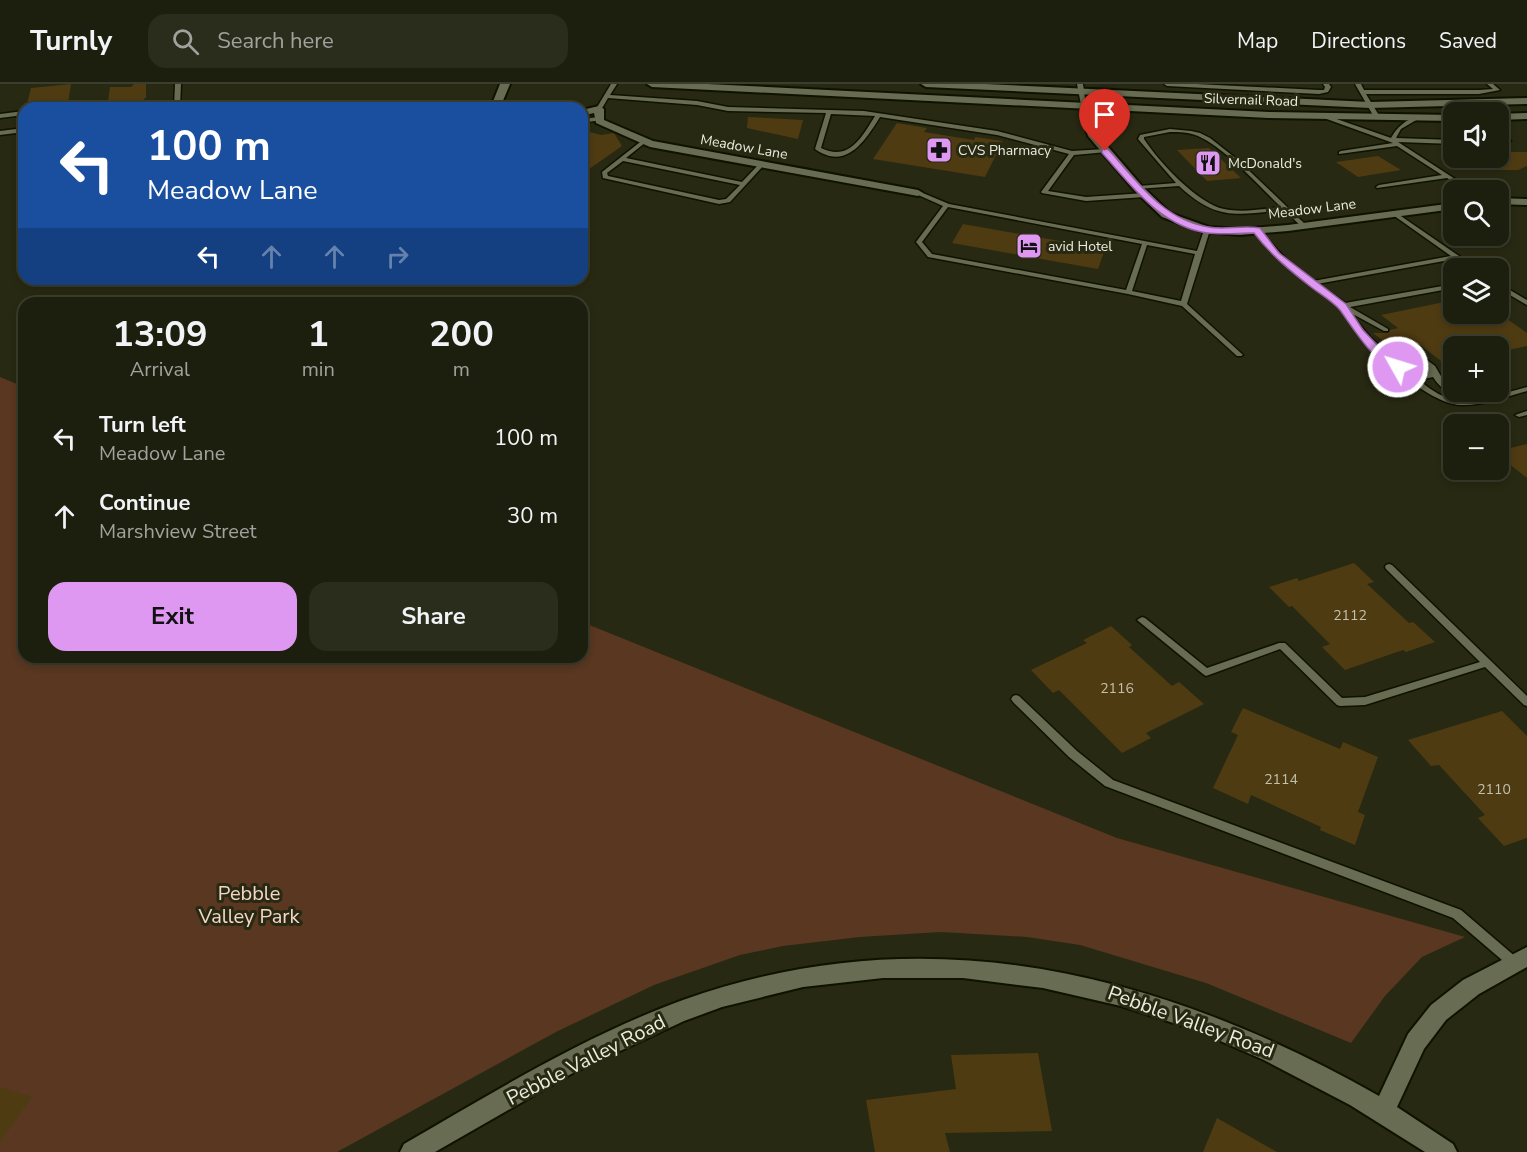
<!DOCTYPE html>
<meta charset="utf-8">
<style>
body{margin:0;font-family:"Nunito Sans",sans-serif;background:#2a2c1c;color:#f1f3f6;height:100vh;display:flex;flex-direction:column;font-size:22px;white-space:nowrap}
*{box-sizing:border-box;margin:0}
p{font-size:20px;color:#a0a29e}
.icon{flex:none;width:33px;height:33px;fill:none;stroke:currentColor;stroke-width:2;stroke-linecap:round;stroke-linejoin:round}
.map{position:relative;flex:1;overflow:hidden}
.drawer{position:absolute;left:18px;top:213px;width:570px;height:366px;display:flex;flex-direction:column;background:#1d1f0e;border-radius:18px;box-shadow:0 3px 9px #0003,0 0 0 2px #3b3d2e}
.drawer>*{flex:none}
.top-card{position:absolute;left:18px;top:18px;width:570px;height:183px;border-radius:18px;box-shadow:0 3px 9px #0003,0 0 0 2px #3b3d2e;background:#1a4fa0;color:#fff;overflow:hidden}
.controls{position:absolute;left:1443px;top:18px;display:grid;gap:12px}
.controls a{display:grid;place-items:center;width:66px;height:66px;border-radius:12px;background:#1d1f0e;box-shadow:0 3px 9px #0003,0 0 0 2px #3b3d2e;font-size:30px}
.pin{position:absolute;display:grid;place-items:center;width:51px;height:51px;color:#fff;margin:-62px -26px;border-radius:50% 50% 50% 0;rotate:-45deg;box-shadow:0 0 6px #0007}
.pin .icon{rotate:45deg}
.me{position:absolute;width:66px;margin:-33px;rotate:309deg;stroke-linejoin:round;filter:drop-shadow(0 0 4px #0008)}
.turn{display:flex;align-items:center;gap:21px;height:126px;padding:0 30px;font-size:27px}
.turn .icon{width:78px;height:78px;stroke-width:2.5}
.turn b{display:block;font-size:42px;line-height:51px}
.lanes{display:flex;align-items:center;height:57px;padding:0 30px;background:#0003;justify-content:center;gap:30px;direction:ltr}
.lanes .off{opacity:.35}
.eta{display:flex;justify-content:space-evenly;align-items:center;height:102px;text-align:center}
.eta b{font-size:36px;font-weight:700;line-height:42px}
.cta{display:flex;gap:12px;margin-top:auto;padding:12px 30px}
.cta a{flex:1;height:69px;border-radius:18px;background:#de98f2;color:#111;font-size:24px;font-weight:700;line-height:69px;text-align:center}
.cta a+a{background:#2a2c1c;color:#f1f3f6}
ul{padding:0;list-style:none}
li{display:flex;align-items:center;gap:18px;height:78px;padding:0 30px}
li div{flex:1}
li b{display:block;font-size:22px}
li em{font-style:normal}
header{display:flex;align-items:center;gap:36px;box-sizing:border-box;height:84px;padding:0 30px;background:#1d1f0e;border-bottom:2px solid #3b3d2e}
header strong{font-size:28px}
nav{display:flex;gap:33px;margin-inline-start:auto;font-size:21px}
.search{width:420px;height:54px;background:#2a2c1c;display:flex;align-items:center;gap:15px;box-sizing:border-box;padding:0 21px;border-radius:18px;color:#a0a29e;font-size:22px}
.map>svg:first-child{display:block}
</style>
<header>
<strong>Turnly</strong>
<div class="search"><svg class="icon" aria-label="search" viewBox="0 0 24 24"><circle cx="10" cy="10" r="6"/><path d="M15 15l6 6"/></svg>Search here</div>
<nav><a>Map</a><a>Directions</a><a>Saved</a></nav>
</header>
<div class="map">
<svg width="1527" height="1068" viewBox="0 0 1527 1068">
<rect width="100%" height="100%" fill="#272912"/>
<polygon fill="#593721" points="0,293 24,303 24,573 582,573 582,538 1117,754 1465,853 1422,873 1385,912 1351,959 1206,899 1080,861 1027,853 941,848 860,853 783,862 740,871 654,901 556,948 337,1068 0,1068"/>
<g fill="#4f3b12">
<polygon points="71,0 68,19 26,24 31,4"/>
<polygon points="134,0 146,0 146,13 136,24 107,24 110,3 131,3"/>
<polygon points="748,33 803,36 798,55 747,44"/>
<polygon points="897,39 927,44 924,48 974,56 975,53 1003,57 985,93 873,75"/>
<polygon points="582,46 601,51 614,49 622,62 582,90"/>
<polygon points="1209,64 1223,77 1241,94 1207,97 1177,66"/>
<polygon points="1498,68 1527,68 1527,82 1518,86 1498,86"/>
<polygon points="1378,72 1401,86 1358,93 1336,78"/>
<polygon points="963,140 1105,165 1098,185 952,159"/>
<polygon points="1454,216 1454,230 1500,230 1527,249 1527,262 1498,268 1498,262 1454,262 1454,287 1419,260 1412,262 1407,259 1402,264 1394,265 1373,249 1388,249 1390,246 1398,244 1381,231"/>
<polygon points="1527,360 1527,394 1498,371 1498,367"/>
<polygon points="1354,479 1374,498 1367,500 1409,539 1413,538 1435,558 1406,568 1403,566 1345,586 1322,563 1330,560 1292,522 1289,523 1269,503 1297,494 1299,497"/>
<polygon points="1111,542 1132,561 1129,563 1172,602 1179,598 1204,620 1146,649 1151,654 1122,669 1059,606 1053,609 1031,586 1087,559 1083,556"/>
<polygon points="1243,624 1340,665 1343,658 1378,673 1358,728 1365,731 1355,761 1320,746 1321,743 1251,711 1248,720 1213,704 1238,651 1231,648"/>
<polygon points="1502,627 1527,652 1527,754 1504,762 1478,734 1485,731 1439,681 1431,682 1408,656"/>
<polygon points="1038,969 1052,1047 945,1049 950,1068 875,1068 866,1016 956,1005 951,971"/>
<polygon points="0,1003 32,1013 0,1058"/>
<polygon points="1217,1034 1277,1068 1203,1068"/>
</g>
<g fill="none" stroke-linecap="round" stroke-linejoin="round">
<g stroke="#101200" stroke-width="3">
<g id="service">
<polygon points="175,0 181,0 180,24 174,24"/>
<path d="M 611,0 L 617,0 L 610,11 L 697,17 L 728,23 L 864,27 L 997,47 L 1072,67 L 1105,65 L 1107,66 L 1107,68 L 1074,71 L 1048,107 L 1086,113 L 1145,109 L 1148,111 L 1145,113 L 1086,117 L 1042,109 L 1041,108 L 1069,70 L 997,51 L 880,33 C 865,57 846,87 815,65 L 826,29 L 728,27 L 697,21 L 608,14 L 601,26 L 597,26 L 596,25 ZM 831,30 L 875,32 C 862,53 849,78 821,64 Z"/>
<polygon points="1077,0 1083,0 1086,22 1081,21"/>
<polygon points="1164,0 1196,0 1319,6 1324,6 1325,3 1323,0 1329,0 1331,3 1328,8 1319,10 1167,2"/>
<polygon points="1355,0 1361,0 1364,6 1479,6 1493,5 1487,0 1493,0 1500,6 1479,10 1366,10 1380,33 1377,35 1374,33"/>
<polygon points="72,22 79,24 69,24"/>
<polygon points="24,27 24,31 0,34 0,30"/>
<path d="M 1324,32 L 1328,32 L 1391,54 C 1397,43 1406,35 1418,33 L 1418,35 L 1401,45 L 1396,54 L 1454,56 L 1454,60 L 1398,58 L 1472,106 L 1466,106 L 1447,94 L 1377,104 L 1376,103 L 1379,101 L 1442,91 L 1397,62 L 1339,70 L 1339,68 L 1341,67 L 1393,59 L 1324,34 Z"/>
<polygon points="599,33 601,34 601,36 582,39 582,35"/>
<polygon points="24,44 24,48 0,51 0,47"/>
<path d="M 1170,45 L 1191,47 L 1200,49 L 1210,54 L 1238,76 L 1306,141 L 1306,143 L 1302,143 L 1284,126 C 1236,131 1217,137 1179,102 L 1136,105 L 1136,103 L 1138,102 L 1176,99 L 1138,55 L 1140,51 ZM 1170,48 C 1179,48 1189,48 1198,52 C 1225,64 1259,102 1281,123 C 1262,125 1242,129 1224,125 C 1198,120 1158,77 1144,55 L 1144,53 Z"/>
<path d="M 644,55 L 646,56 L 646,58 L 626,74 L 742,98 L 759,80 L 764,81 L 730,118 L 719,120 L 603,94 L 602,88 ZM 623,77 L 740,101 L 726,115 L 719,116 L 608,92 L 607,89 Z"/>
<polygon points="1498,55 1508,55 1511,57 1508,59 1498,59"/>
<path d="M 918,107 L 949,120 L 1197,167 L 1204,146 L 1209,145 L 1210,146 L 1187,220 L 1243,271 L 1241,272 L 1237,272 L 1182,222 L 1128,210 L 928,173 L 916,158 L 943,122 L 916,110 L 916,108 ZM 948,123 L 1142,160 L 1126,206 L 932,170 L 922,158 ZM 1147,161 L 1195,170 L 1181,217 L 1132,207 Z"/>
<path d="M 1395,128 L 1475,183 L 1476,184 L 1469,184 L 1455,175 L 1317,200 L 1345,219 L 1454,200 L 1454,204 L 1350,223 L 1388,245 L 1388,247 L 1384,247 L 1349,228 L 1370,253 L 1406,285 C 1413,284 1420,292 1428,290 L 1428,285 L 1405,264 L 1404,263 L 1407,261 L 1435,282 L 1445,299 L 1454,306 L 1454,308 L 1473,311 L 1474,313 L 1470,315 C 1453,313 1442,307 1433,293 L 1424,295 L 1413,291 C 1424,300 1435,310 1448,314 C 1473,322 1503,309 1527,303 L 1527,307 C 1505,313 1482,322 1460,321 C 1428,319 1377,271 1357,247 C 1351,239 1345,228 1339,221 C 1334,216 1319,208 1313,203 C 1290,186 1270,168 1253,146 L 1258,145 L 1286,175 L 1313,197 L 1451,172 L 1393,131 L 1393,129 Z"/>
<polygon points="1498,199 1527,216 1527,221 1498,204"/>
<polygon points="1527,327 1527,331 1519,333 1515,331"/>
<polygon points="1389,480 1392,481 1527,612 1527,622 1524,621 1485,583 1365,621 1340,622 1337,621 1280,565 1206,592 1203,590 1137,536 1142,533 1145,534 1207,584 1279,559 1285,559 1342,614 1365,613 1480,578 1386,485 1385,483 1386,481"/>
<polygon points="1016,611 1019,612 1077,667 1113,696 1461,826 1517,874 1519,878 1517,882 1513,883 1509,882 1453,834 1105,702 1069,673 1013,618 1011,615 1013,612"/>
</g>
</g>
<g stroke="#101200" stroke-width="4">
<g id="minor">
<polygon points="500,0 510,0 502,19 506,24 496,24 492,20"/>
<polygon points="1084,18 1089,21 1098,51 1142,102 1170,129 1209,143 1240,145 1288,141 1454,119 1454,125 1288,147 1240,151 1203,148 1162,133 1134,106 1088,52 1079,21"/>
<polygon points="599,22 604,25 604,36 653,57 918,106 923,109 918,112 650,63 596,39 594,29 582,32 582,26"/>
<polygon points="1498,114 1527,115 1527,121 1498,120"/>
</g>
</g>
<g stroke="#101200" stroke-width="4">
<g id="tertiary">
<polygon points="647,0 707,0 1269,28 1454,31 1454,37 1269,34 652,3"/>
<polygon points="921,0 985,0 1370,18 1527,14 1527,20 1370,24 926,3"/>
<polygon points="1527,29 1527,35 1498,36 1498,30"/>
<path d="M 1527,863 L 1527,883 L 1479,910 L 1446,936 L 1424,965 L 1397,1023 L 1453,1060 L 1457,1068 L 1425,1068 L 1350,1021 L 1264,976 L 1195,946 L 1121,922 L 1043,904 L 963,894 L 883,894 L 803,903 L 722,923 L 684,937 L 571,990 L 435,1068 L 400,1068 L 404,1060 C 494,1008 584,952 683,916 C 926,829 1161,888 1379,1012 L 1408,950 L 1431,921 L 1463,896 Z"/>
</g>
</g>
<use href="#service" fill="#686c52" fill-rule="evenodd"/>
<use href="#minor" fill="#686c52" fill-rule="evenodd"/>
<use href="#tertiary" fill="#686c52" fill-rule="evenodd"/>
</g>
<path fill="#de98f2" stroke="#90639d" stroke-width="1.5" d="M 1102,65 L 1108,65 C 1136,96 1164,137 1209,143 C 1225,146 1243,141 1260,144 L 1279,169 L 1346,220 L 1363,246 L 1382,266 L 1401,280 L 1401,285 C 1380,289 1351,241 1340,226 C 1332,217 1320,210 1311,203 C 1289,186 1271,171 1254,149 C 1239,149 1222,151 1207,149 C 1160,142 1132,102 1102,69 Z"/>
<defs>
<g id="pharmacy-square" transform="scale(1.35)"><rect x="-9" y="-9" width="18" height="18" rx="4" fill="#de98f2" stroke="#272912"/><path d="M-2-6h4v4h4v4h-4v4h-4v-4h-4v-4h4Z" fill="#111"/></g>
<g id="restaurant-square" transform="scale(1.35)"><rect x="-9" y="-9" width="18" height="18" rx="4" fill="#de98f2" stroke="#272912"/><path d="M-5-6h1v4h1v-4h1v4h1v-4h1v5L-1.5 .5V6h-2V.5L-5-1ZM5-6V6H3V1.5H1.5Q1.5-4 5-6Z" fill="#111"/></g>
<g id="hotel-square" transform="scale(1.35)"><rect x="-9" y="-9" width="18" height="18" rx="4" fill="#de98f2" stroke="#272912"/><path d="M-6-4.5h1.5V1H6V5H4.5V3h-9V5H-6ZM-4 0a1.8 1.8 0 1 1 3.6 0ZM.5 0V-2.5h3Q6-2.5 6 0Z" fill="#111"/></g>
</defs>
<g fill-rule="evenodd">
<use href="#pharmacy-square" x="939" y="66"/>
<use href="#restaurant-square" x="1208" y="79"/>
<use href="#hotel-square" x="1029" y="162"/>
</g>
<g text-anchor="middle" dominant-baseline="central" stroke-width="6" stroke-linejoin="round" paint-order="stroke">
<g font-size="14" fill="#eaedde" stroke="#272912">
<text transform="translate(1251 16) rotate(2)">Silvernail Road</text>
<text transform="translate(744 63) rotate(10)">Meadow Lane</text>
<text transform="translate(1312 125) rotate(-7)">Meadow Lane</text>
</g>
<g font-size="14" fill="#eaedde" stroke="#272912" text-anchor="start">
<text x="958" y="66">CVS Pharmacy</text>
<text x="1228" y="79">McDonald's</text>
<text x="1048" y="162">avid Hotel</text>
</g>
<g font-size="14" fill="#c3c0ab">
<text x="1350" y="531">2112</text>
<text x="1117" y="604">2116</text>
<text x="1281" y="695">2114</text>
<text x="1494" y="705">2110</text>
</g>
<g font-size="20" fill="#f6d6c4" stroke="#272912">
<text x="249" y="809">Pebble<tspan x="249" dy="23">Valley Park</tspan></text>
</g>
<g font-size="20" fill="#eaedde" stroke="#272912">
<text transform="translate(1191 938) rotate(20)">Pebble Valley Road</text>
<text transform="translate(586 976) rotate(-27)">Pebble Valley Road</text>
</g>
</g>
</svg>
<div class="controls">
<a><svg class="icon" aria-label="sound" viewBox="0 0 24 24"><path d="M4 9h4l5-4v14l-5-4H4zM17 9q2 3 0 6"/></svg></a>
<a><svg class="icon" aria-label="search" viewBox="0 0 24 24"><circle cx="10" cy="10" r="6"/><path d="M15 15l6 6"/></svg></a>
<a><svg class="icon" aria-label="layers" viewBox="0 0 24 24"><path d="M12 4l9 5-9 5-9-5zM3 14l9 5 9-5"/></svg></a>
<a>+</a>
<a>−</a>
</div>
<div class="pin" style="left:1105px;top:67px;background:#d93025"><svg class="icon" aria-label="arrive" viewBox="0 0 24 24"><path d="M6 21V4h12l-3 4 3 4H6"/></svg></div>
<svg class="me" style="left:1398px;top:283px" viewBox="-20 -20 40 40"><circle r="17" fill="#de98f2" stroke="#fff" stroke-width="3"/><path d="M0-11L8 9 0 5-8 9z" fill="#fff"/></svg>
<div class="top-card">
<div class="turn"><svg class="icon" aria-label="left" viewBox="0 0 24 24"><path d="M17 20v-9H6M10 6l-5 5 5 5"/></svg><div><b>100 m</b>Meadow Lane</div></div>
<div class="lanes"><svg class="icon" aria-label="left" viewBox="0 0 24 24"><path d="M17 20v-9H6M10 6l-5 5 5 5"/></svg><svg class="icon off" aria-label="ahead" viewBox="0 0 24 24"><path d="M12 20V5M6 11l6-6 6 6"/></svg><svg class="icon off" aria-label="ahead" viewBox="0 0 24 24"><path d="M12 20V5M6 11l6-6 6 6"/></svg><svg class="icon off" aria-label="right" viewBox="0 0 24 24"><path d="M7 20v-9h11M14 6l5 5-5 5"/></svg></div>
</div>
<section class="drawer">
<div class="eta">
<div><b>13:09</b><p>Arrival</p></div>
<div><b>1</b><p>min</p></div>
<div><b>200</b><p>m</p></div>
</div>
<ul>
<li><svg class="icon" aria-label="left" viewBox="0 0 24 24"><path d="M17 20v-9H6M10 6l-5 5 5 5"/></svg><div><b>Turn left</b><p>Meadow Lane</p></div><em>100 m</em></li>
<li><svg class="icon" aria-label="ahead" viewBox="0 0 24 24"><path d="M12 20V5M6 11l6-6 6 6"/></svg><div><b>Continue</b><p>Marshview Street</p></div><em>30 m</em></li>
</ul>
<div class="cta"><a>Exit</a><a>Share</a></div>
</section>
</div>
